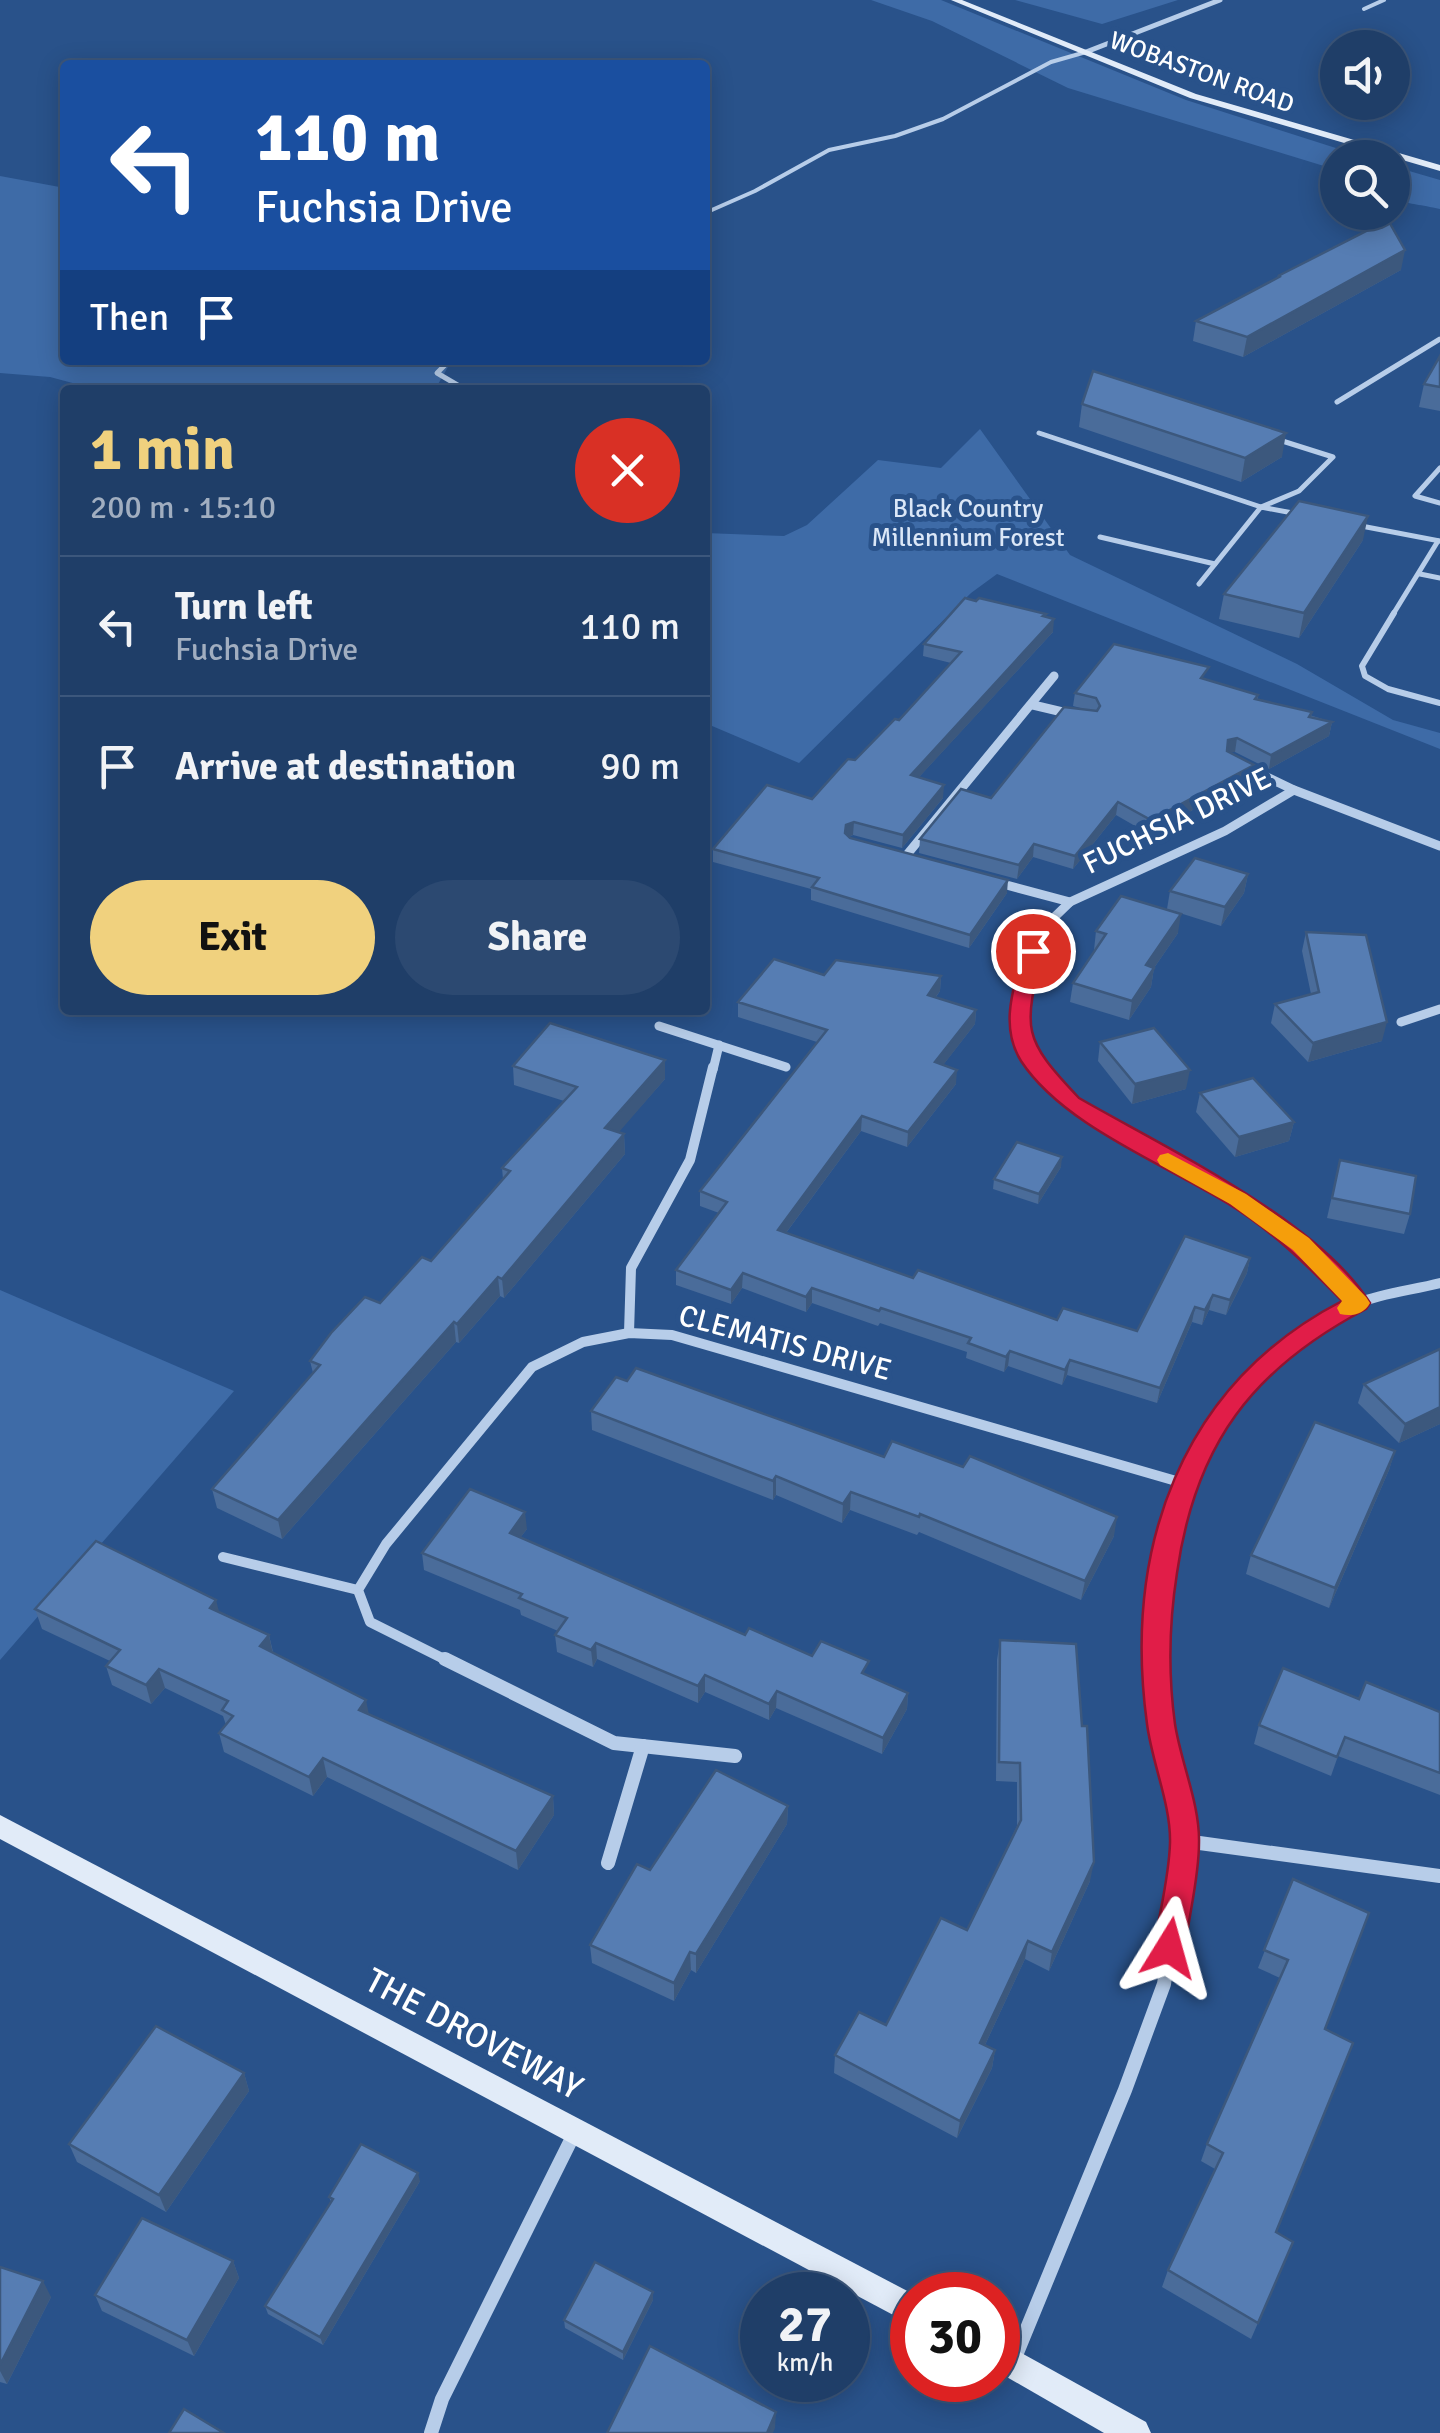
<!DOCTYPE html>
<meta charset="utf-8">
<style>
body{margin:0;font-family:Signika,sans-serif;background:#2c4971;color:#f1f3f6;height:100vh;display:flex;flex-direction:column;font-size:38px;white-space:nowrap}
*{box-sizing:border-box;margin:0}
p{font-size:32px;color:#a1aec0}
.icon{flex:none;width:55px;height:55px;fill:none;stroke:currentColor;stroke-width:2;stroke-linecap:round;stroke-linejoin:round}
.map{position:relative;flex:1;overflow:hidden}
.details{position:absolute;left:60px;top:385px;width:650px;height:630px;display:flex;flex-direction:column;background:#1f3e68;border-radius:10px;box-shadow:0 5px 25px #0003,0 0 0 2px #3c577c}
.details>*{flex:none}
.banner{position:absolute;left:60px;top:60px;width:650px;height:305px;border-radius:10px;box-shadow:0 5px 25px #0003,0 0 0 2px #3c577c;background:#1a4fa0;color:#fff;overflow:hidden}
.tools{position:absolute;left:1320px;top:30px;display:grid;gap:20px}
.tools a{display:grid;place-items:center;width:90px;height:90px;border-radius:50%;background:#1f3e68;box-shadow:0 5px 25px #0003,0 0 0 2px #3c577c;font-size:50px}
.speed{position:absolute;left:740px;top:2272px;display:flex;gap:20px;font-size:50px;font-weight:700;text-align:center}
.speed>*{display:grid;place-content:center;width:130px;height:130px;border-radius:50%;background:#1f3e68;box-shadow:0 5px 25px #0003,0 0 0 2px #3c577c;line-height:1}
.speed small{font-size:25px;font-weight:400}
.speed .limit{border:15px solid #d22;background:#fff;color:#111}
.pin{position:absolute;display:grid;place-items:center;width:85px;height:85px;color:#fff;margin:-42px;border:5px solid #fff;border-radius:50%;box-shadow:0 2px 10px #0007}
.me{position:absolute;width:110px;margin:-55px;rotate:8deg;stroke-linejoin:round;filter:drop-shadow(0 0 8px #0008)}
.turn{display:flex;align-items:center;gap:35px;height:210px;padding:0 30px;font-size:45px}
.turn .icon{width:130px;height:130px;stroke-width:2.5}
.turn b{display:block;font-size:70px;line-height:85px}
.then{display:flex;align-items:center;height:95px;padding:0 30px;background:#0003;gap:20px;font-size:38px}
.round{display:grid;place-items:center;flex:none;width:105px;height:105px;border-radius:52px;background:#2c4971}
.head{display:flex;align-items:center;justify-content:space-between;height:170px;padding:0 30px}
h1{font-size:60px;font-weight:800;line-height:75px;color:#f0d17e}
.button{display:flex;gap:20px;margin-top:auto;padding:20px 30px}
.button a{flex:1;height:115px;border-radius:60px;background:#f0d17e;color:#111;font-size:40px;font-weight:800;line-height:115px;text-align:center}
.button a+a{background:#2c4971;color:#f1f3f6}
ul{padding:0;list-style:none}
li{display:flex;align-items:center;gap:30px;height:140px;padding:0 30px;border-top:2px solid #3c577c}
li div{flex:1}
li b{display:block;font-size:38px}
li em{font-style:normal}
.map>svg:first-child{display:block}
</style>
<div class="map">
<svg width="1440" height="2433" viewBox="0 0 1440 2433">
<rect width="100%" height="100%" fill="#29528a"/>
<g fill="#3e6ba7">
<polygon points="871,0 941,0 1186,100 1364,157 1338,158 1337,170 1068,88 932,21"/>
<polygon points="1015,0 1178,0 1102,24"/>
<path d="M 1392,166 L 1440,180 L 1440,209 C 1402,200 1392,209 1392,166 Z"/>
<polygon points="0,176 65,188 65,360 452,360 437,386 445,390 99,390 50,377 0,373"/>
<polygon points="980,429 1070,555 1297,664 1393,720 1440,733 1440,749 997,574 971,593 799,763 705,723 705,533 784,536 807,525 878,460 941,468"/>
<polygon points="0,1290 234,1391 0,1660"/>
</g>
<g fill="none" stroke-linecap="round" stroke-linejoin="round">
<g stroke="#b7cde9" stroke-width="4">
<polyline points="1364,9 1384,0"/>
<polyline points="705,213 755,191 829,150 895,136 943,119 1051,62 1086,52"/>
</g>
<g stroke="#b7cde9" stroke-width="5">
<polyline points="450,360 437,373 466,390"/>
<polyline points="1337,402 1440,339"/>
<polyline points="1039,433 1261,507 1299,491 1333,457 1276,439"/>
<polyline points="1440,468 1415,496 1440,503"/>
<polyline points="1356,525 1440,541"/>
<polyline points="1100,537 1215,564"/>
<polyline points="1420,574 1440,578"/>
<polyline points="1199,584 1261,507 1298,514"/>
<polyline points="1392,616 1438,541"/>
</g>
<polyline stroke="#b7cde9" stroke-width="6" points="1394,613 1362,666 1365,676 1388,689 1440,703"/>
<polyline stroke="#b7cde9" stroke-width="5" points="1086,52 1220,0"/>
<g stroke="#b7cde9" stroke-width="9">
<polyline points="1033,705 1071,714"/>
<polyline points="1242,765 1294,790 1440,846"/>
<polyline points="905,857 1054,676"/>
<polyline points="999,883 1070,902"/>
<polyline points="1401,1022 1440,1009"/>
<polyline points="659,1026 786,1067"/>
<polyline points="713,1070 719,1045"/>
<polyline points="1041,1070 1029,1057 1018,1011 1039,932 1070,902 1225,831 1294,790"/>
</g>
<g stroke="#b7cde9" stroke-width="10">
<polyline points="1038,1067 1071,1103 1238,1199 1301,1244 1358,1303"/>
<polyline points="629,1333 631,1268 690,1160 713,1067"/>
<polyline points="223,1557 358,1590"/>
<polyline points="450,1662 370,1622 358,1590 386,1544 532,1367 583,1342 629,1333 672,1335 1183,1483"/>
<path d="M 1156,1662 C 1145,1523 1221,1356 1358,1303 C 1383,1293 1413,1290 1440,1283"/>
</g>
<g stroke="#b7cde9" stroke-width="14">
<polyline points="445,1659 614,1743 735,1756"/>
<polyline points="1185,1841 1440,1876"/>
<polyline points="608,1863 643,1746"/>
<polyline points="1014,2360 1125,2090 1164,1984 1185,1841 1161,1724 1156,1659"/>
<polyline points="431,2433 442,2399 575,2132"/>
</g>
<g fill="#e1ebf8" fill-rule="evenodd">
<polygon points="951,0 962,0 1196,94 1440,165 1440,171 1190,98"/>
<polygon points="0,1815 915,2295 912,2325 0,1839"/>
<polygon points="998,2340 1146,2422 1151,2433 1104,2433 998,2372"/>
</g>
</g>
<g fill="#4a6c9a">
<polygon points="1401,270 1243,357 1193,341 1196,321 1277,278 1278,276"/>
<polygon points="1440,356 1440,411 1419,407 1424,384"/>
<polygon points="1082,404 1282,457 1241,482 1079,427"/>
<polygon points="1363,540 1299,638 1219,619 1224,594"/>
<polygon points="1046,614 1045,617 1053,632 919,777 943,798 902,848 853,835 849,837 1007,893 969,948 811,900 811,889 713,862 713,849 812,799 899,720 951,663 923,656 924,644"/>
<polygon points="1207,680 1258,695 1258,699 1332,722 1329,736 1269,769 1235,752 1230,752 1254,765 1251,778 1149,834 1116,815 1073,869 1033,857 1017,879 919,853 920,839 991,798 1088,710 1073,706 1075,693"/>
<polygon points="1248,874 1244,893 1221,926 1167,909 1170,891"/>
<polygon points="1096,931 1178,933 1154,968 1151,987 1129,1020 1070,1002 1073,983 1095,950 1094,950"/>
<polygon points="1306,932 1382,1041 1308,1062 1271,1023 1275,1004 1311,994 1302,951"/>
<polygon points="824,975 941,976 940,991 936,997 976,1010 975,1024 943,1065 956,1084 907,1147 861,1131 786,1233 913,1278 1057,1320 1137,1331 1250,1258 1247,1273 1226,1315 1209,1310 1202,1325 1192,1322 1157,1403 1067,1375 1062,1385 1008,1366 1004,1372 966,1358 967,1352 880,1323 878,1326 812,1303 806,1312 742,1288 731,1304 676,1285 676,1270 719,1213 700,1206 700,1191 817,1042 738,1017 738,1002"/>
<polygon points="1100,1042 1186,1089 1132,1104 1098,1061"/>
<polygon points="513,1066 665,1079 618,1132 624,1134 625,1154 504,1298 500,1296 459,1343 456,1342 282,1539 217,1508 212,1489 313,1373 310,1361 431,1261 503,1179 502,1168 564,1101 514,1085"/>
<polygon points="1200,1093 1294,1122 1289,1141 1235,1157 1196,1112"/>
<polygon points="1340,1160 1410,1214 1404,1234 1327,1218"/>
<polygon points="1061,1167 1038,1204 993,1189 994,1179"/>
<polygon points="1440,1349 1440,1424 1399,1443 1358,1403 1364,1384"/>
<polygon points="627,1381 884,1457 1114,1536 1081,1600 919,1532 917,1535 850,1510 842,1523 776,1495 773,1500 592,1430 591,1411"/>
<polygon points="1395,1451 1389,1470 1329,1608 1246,1574 1251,1555"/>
<polygon points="527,1529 520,1538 745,1635 812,1656 868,1676 908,1693 907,1709 882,1754 776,1708 769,1720 705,1692 698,1703 597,1659 593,1667 557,1652 555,1635 558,1631 521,1615 520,1610 424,1570 422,1553"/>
<polygon points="35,1609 219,1612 269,1635 273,1652 369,1714 553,1796 554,1815 518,1870 327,1777 313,1796 224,1752 219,1733 226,1725 223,1716 165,1688 151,1704 112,1685 106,1666 110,1661 42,1629"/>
<polygon points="1000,1640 1090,1881 1049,1971 1025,1959 985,2045 995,2050 992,2068 957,2138 834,2073 835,2055 886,2025 967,1930 1017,1826 1017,1782 996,1781 997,1660"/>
<polygon points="1359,1699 1440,1712 1440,1795 1338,1756 1331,1776 1254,1744 1259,1725"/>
<polygon points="788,1806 787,1824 696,1973 691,1970 674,2001 592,1963 590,1945 650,1870"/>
<polygon points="1293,1879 1325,2029 1276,2232 1293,2242 1251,2339 1162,2287 1168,2270 1215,2169 1201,2161 1207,2144 1280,1978 1258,1968"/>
<polygon points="244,2073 249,2091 166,2212 77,2162 69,2144"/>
<polygon points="420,2181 323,2345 268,2314 265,2306 331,2202 329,2197"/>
<polygon points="233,2261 239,2278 194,2356 102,2311 95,2295"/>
<polygon points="0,2267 51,2297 7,2384 0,2382"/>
<polygon points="653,2292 653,2300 623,2360 565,2328 564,2320"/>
</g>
<g fill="#3c587d">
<polygon points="1405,250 1401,270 1243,357 1247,337"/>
<polygon points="1286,433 1282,457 1241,482 1245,458"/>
<polygon points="1368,516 1363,540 1299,638 1304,613"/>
<polygon points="1054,619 1053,632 910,787 911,775"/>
<polygon points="1332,722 1329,736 1269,769 1271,755"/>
<polygon points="1237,738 1235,752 1226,753 1228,740"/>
<polygon points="1254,765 1251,778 1149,834 1151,820"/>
<polygon points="944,785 943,798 902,848 903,835"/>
<polygon points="1118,802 1116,815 1073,869 1075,856"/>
<polygon points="854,822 853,835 846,838 845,846 846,825"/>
<polygon points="1034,844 1033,857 1017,879 1019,865"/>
<polygon points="1248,874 1244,893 1221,926 1225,907"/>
<polygon points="1008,880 1007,893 969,948 970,935"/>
<polygon points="1181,914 1178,933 1154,968 1151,987 1129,1020 1132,1001 1146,965"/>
<polygon points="941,976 940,991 927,1009 928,995"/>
<polygon points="976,1010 975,1024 934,1077 935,1062"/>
<polygon points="1387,1022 1382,1041 1308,1062 1313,1043"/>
<polygon points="665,1060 665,1079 606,1147 605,1128"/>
<polygon points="957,1070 956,1084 907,1147 908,1132"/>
<polygon points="1190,1070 1186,1089 1132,1104 1135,1084"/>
<polygon points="862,1116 861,1131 777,1245 778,1230"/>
<polygon points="1294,1122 1289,1141 1235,1157 1239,1137"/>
<polygon points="624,1134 625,1154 504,1298 502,1279"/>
<polygon points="1062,1157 1061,1167 1038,1204 1039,1194"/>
<polygon points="1250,1258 1247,1273 1226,1315 1230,1300"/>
<polygon points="743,1273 742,1288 731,1304 731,1290"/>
<polygon points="498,1277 500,1296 459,1343 457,1324"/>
<polygon points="812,1288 812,1303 806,1312 806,1297"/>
<polygon points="1213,1295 1209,1310 1202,1325 1205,1310"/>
<polygon points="1195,1307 1192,1322 1157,1403 1160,1388"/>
<polygon points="454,1322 456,1342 282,1539 278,1520"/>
<polygon points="1010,1351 1008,1366 1004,1372 1006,1357"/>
<polygon points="1070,1360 1067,1375 1062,1385 1065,1370"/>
<polygon points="1440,1407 1440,1424 1399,1443 1405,1424"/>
<polygon points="1395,1451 1389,1470 1329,1608 1335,1588"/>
<polygon points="776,1476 776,1495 773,1500 773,1481"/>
<polygon points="851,1492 850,1510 842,1523 843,1504"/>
<polygon points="525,1512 527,1529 511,1550 510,1533"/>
<polygon points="1117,1517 1114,1536 1081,1600 1085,1581"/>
<polygon points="216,1600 221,1619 210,1608"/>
<polygon points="269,1635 273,1654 260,1646"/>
<polygon points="596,1643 597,1659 593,1667 591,1650"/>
<polygon points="159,1669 165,1688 151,1704 146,1685"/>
<polygon points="705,1675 705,1692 698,1703 698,1686"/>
<polygon points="777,1691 776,1708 769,1720 769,1704"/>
<polygon points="908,1693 907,1709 882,1754 883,1738"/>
<polygon points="366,1700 370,1720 359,1710"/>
<polygon points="323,1758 327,1777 313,1796 309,1777"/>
<polygon points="553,1796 554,1815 518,1870 516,1851"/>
<polygon points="788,1806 787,1824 696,1973 696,1954"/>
<polygon points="1094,1862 1090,1881 1049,1971 1052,1952"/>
<polygon points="1028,1941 1025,1959 978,2060 980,2043"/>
<polygon points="690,1952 691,1970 674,2001 674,1983"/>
<polygon points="995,2050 992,2068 957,2138 960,2121"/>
<polygon points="244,2073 249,2091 166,2212 159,2195"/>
<polygon points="418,2173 420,2181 323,2345 320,2337"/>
<polygon points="233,2261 239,2278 194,2356 187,2340"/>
<polygon points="43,2281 51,2297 7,2384 0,2371 0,2365"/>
<polygon points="653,2292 653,2300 623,2360 623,2352"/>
<polygon points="776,2412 775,2428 773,2433 767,2433"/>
</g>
<g fill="#567db3" stroke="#3c587d" stroke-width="2.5">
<polygon points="1388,220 1405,250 1247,337 1196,321 1281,276 1278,276"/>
<polygon points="1440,356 1440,387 1424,384"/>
<polygon points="1093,371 1286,433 1245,458 1082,404"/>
<polygon points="1299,501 1368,516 1304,613 1224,594"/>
<polygon points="965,598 976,601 979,598 1046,614 1043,616 1054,619 911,775 944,785 903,835 854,822 846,825 845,833 850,838 1008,880 970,935 812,887 819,878 713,849 767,785 812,799 848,759 855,760 895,719 899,720 961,652 924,644"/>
<polygon points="1114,644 1209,667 1201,678 1258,695 1255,699 1312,712 1309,717 1332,722 1271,755 1237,738 1228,740 1227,751 1254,765 1151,820 1118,802 1075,856 1034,844 1019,865 920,839 961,789 991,798 1064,707 1097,711 1100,706 1096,698 1075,693"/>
<polygon points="1195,858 1248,874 1225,907 1170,891"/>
<polygon points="1121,896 1181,914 1146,965 1154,968 1132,1001 1073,983 1106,934 1096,931"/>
<polygon points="1306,932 1366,935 1387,1022 1313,1043 1275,1004 1319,992"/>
<polygon points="774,959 824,975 836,960 941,976 928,995 976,1010 935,1062 957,1070 908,1132 862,1116 778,1230 913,1278 918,1270 1057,1320 1063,1308 1137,1331 1185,1236 1250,1258 1230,1300 1213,1295 1205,1310 1195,1307 1160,1388 1070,1360 1065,1370 1010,1351 1006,1357 968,1343 971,1338 881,1308 879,1311 812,1288 806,1297 743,1273 731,1290 676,1270 727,1202 700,1191 827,1030 738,1002"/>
<polygon points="550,1023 665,1060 605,1128 624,1134 502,1279 498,1277 457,1324 454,1322 278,1520 212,1489 320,1365 310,1361 331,1333 365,1297 380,1303 422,1257 431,1261 510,1171 502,1168 577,1087 513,1066"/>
<polygon points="1154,1028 1190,1070 1135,1084 1100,1042"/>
<polygon points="1253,1078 1294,1122 1239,1137 1200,1093"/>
<polygon points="1017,1142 1062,1157 1039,1194 994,1179"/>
<polygon points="1340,1160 1416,1176 1410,1214 1332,1198"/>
<polygon points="1440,1349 1440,1407 1405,1424 1364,1384"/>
<polygon points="636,1368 884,1457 892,1441 963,1467 970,1456 1117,1517 1085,1581 920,1514 919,1517 851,1492 843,1504 776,1476 773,1481 591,1411 616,1377 627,1381"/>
<polygon points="1315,1422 1395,1451 1335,1588 1251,1555"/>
<polygon points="470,1489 525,1512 510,1533 745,1635 749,1628 812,1656 821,1641 869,1661 862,1673 908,1693 883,1738 777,1691 769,1704 705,1675 698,1686 596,1643 591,1650 555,1635 567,1618 519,1598 522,1594 422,1553"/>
<polygon points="96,1541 216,1600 210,1608 269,1635 260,1646 366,1700 359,1710 553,1796 516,1851 323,1758 309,1777 219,1733 233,1716 222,1710 228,1701 159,1669 146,1685 106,1666 120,1650 35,1609"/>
<polygon points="1000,1640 1076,1644 1082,1726 1087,1726 1094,1862 1052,1952 1028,1941 980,2043 995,2050 960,2121 835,2055 859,2012 886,2025 941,1918 967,1930 1021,1820 1020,1763 999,1762"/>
<polygon points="1283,1668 1359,1699 1366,1682 1440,1712 1440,1773 1345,1737 1337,1757 1259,1725"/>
<polygon points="716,1770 788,1806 696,1954 690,1952 674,1983 590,1945 637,1864 650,1870"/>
<polygon points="1293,1879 1369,1913 1325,2029 1353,2043 1276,2232 1293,2242 1258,2323 1168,2270 1223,2153 1207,2144 1288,1960 1264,1950"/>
<polygon points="156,2026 244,2073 159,2195 69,2144"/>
<polygon points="361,2144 418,2173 320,2337 265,2306 333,2199 329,2197"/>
<polygon points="142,2218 233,2261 187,2340 95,2295"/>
<polygon points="595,2262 653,2292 623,2352 564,2320"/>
<polygon points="0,2267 43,2281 0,2365"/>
<polygon points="650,2346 776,2412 767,2433 607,2433"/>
<polygon points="184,2409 224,2433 169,2433"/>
</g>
<path fill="#e11d48" stroke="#92132f" stroke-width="2.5" d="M 1033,945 L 1043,951 C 1023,1030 1022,1038 1079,1098 C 1164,1147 1318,1220 1370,1303 L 1366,1309 C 1252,1369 1195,1445 1177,1573 C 1169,1624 1168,1673 1175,1724 C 1181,1763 1200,1804 1199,1843 C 1199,1878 1189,1914 1185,1948 L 1180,1958 L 1169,1963 L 1158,1958 L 1154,1948 C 1159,1914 1169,1878 1170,1843 C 1171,1805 1152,1763 1147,1724 C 1123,1549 1180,1385 1342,1301 C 1306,1264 1271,1230 1227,1203 C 1162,1163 1063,1125 1021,1061 C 999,1026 1014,987 1023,951 Z"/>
<path fill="#f59e0b" d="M 1168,1153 L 1246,1194 L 1309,1238 L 1366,1297 L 1370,1303 C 1364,1314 1352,1317 1340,1314 L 1337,1308 L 1342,1301 L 1293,1250 L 1230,1204 L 1160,1165 L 1157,1160 L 1160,1155 Z"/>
<g text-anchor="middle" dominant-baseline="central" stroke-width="10" stroke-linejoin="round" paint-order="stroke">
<g font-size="25" fill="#fff" stroke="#29528a">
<text transform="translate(1202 72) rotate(20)">WOBASTON ROAD</text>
</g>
<g font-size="25" fill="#dbe7f7" stroke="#29528a">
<text x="968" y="508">Black Country<tspan x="968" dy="29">Millennium Forest</tspan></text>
</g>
<g font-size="30" fill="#fff" stroke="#29528a">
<text transform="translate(1177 821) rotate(-26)">FUCHSIA DRIVE</text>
<text transform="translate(785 1343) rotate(15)">CLEMATIS DRIVE</text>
</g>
<g font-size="35" fill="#fff" stroke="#29528a">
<text transform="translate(474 2034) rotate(28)">THE DROVEWAY</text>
</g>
</g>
</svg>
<div class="tools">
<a><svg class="icon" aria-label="sound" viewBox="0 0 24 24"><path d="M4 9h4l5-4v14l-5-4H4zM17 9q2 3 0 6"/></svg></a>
<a><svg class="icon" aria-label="search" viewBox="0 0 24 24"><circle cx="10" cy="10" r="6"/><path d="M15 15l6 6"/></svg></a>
</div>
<div class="speed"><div>27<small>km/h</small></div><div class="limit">30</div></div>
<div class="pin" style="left:1033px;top:951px;background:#d93025"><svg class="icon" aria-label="arrive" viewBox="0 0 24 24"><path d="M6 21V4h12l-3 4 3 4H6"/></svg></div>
<svg class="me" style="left:1169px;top:1948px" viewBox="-20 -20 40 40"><path d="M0-17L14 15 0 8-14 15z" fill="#e11d48" stroke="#fff" stroke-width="4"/></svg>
<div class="banner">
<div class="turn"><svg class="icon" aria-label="left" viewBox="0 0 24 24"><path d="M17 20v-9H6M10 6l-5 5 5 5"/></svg><div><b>110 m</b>Fuchsia Drive</div></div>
<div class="then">Then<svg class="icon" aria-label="arrive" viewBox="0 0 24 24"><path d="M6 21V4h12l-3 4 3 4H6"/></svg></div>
</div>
<section class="details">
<div class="head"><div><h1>1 min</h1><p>200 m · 15:10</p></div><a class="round" style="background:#d93025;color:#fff"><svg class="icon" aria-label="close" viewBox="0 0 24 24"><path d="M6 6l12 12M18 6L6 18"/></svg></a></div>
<ul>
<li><svg class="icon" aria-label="left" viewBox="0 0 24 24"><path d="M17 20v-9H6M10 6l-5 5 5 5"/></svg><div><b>Turn left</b><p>Fuchsia Drive</p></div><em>110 m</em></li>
<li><svg class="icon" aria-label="arrive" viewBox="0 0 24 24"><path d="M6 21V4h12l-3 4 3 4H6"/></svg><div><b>Arrive at destination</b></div><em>90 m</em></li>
</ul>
<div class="button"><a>Exit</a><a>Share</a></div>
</section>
</div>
